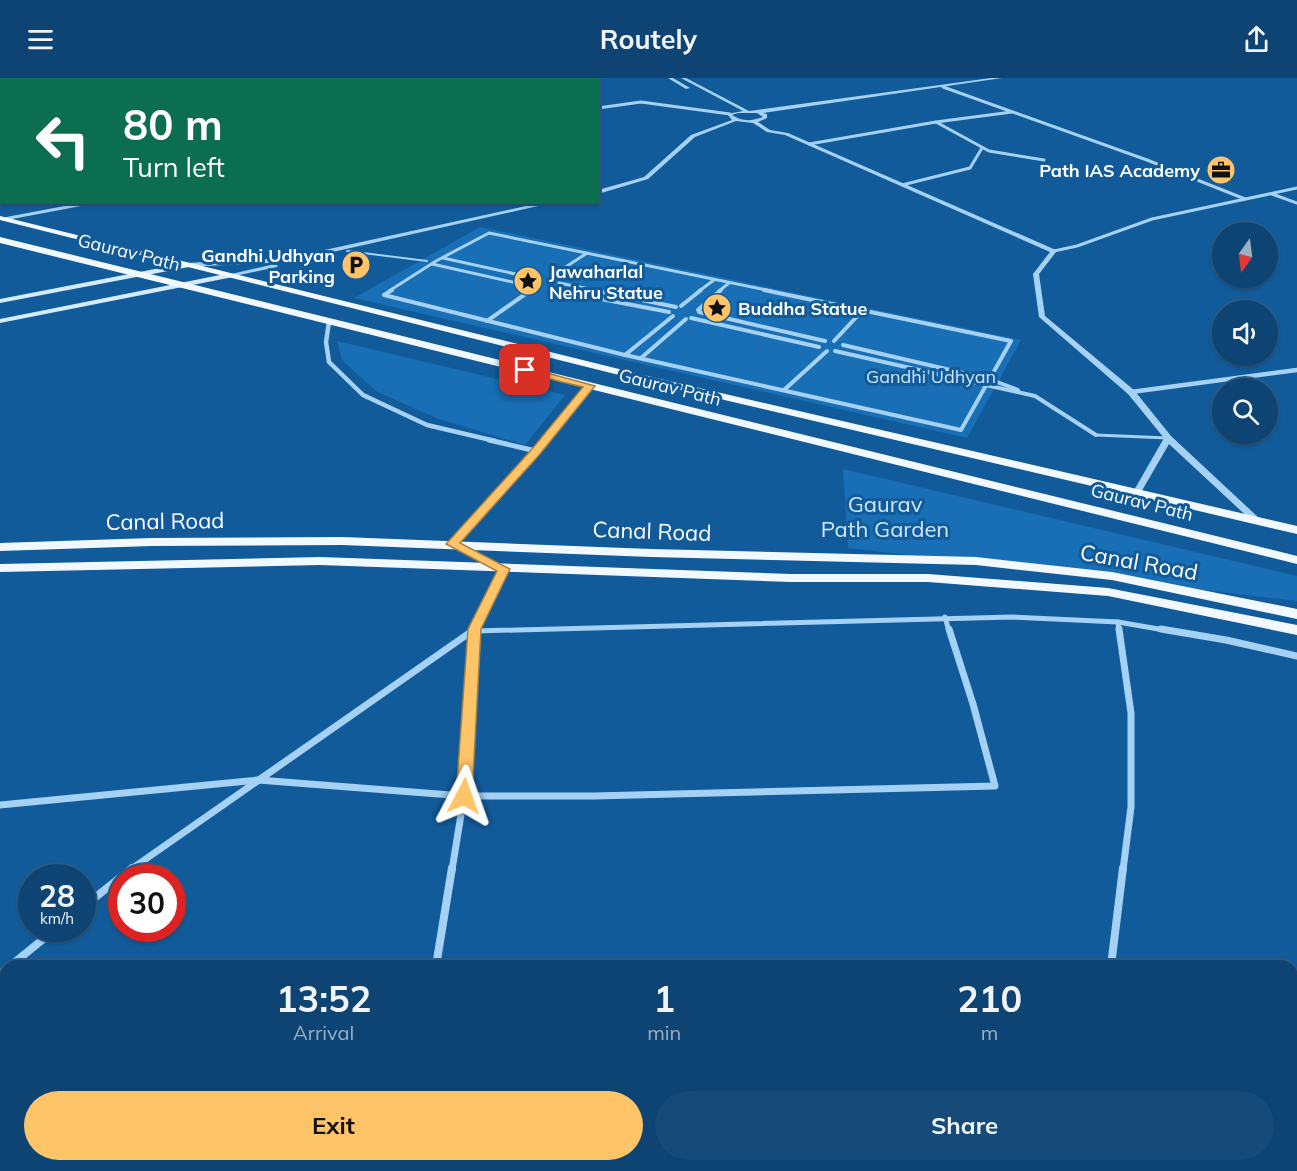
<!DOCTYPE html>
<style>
body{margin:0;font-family:Mulish,sans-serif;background:#164b79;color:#f1f3f6;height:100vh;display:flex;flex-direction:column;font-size:22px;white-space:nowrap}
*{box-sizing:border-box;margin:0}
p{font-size:20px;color:#9ab0c5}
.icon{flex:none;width:33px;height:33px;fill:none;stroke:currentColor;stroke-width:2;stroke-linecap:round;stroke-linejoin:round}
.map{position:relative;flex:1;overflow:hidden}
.sheet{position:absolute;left:0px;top:882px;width:1298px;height:212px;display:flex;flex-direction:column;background:#0d4474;border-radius:18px 18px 0 0;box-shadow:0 2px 4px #0004,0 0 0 2px #2d5c86}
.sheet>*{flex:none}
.guide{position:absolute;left:0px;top:0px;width:600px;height:126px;box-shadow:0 2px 4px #0004,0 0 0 2px #2d5c86;background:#0b6e4f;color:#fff;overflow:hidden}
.needle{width:39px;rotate:194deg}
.buttons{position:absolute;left:1212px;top:144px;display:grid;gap:12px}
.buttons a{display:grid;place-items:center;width:66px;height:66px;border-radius:50%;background:#0d4474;box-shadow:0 2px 4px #0004,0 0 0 2px #2d5c86;font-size:30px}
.speed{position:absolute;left:18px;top:786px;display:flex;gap:12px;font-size:30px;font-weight:700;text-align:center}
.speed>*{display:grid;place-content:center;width:78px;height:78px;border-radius:50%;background:#0d4474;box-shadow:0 2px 4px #0004,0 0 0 2px #2d5c86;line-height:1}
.speed small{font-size:15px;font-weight:400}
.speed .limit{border:9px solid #d22;background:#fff;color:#111}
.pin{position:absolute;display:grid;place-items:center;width:51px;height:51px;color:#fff;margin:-26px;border-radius:12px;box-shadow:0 3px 9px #0006}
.me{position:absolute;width:66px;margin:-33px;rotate:4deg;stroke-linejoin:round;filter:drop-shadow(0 0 4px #0008)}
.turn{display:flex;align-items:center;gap:21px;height:126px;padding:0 24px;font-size:27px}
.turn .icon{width:78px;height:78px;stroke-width:2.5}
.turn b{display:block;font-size:42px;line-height:51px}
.eta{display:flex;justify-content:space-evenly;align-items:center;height:102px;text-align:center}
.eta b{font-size:36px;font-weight:700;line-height:42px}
.action{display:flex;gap:12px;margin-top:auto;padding:12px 24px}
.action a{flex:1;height:69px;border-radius:36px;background:#ffc468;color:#111;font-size:24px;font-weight:700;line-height:69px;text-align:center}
.action a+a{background:#164b79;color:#f1f3f6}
header{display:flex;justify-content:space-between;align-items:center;height:78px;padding:0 24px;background:#0d4474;font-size:27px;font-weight:700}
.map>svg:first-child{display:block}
</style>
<header><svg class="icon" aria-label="menu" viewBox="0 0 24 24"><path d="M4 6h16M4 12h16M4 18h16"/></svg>Routely<svg class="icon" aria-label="share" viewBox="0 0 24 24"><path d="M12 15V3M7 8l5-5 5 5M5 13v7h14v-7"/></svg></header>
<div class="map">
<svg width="1297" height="1093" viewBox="0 0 1297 1093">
<rect width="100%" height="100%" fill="#115b9b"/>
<g fill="#186fb5">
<polygon points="480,149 1021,262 967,360 354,220"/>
<polygon points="337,263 565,317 525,367 436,340 376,313 342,282"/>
<polygon points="843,391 1297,498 1297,523 848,470"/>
</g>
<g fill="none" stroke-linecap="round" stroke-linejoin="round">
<polyline stroke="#a4d1f4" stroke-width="2" points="347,173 427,183"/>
<polyline stroke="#a4d1f4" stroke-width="3" points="1096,357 1168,360"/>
<g stroke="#a4d1f4" stroke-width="3">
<polyline points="443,180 529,199"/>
<polyline points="432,186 521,206"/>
<polyline points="552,198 587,175"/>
<polyline points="559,205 600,213"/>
<polyline points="549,211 562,213"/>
<polyline points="389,213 436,183 489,155 771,213"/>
<polyline points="529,213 532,211"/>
<polyline points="699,213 714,202"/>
<polyline points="719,213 729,205"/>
</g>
<g stroke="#a4d1f4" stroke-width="4">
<polyline points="392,212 384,217 625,277 961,352 1011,263 764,212"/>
<polyline points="554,212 669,234"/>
<polyline points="593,212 676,229"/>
<polyline points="681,228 701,212"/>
<polyline points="698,232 721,212"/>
<polyline points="699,234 825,263"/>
<polyline points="691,240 819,269"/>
<polyline points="487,243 531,212"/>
<polyline points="834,263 862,233"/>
<polyline points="843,267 989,301 1018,312"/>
<polyline points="835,273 1035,318 1096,357"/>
<polyline points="625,277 673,238"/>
<polyline points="641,280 686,241"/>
<polyline points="784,312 827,273"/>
</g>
<g stroke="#a4d1f4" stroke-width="3">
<polyline points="127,2 138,0"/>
<polyline points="418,2 429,0"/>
<polyline points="504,2 506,0"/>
<polyline points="943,9 1147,82 1245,121"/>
<polyline points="598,30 641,24 730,36"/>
<polyline points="936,44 989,73 1044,82"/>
<polyline points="809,66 936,44 1012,34"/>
<polyline points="902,107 970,90 982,70"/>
<polyline points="1272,116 1297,125"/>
<polyline points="4,141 94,124"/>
<polyline points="1054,173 1077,168 1152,141 1297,110"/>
</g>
<g stroke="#a4d1f4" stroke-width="4.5">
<polyline points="329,244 326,264 329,284 363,317 427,347 495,363"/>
<polyline points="1131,314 1297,292"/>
<polyline points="544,363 590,308"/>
</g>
<g stroke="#a4d1f4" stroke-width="5">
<polyline points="489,362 536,373"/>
<polyline points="945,539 949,553"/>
<polyline points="1118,544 1119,553"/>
<polyline points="473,553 504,491 453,466 545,362"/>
<polyline points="475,553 1013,539 1118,544 1170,553"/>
</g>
<g stroke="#a4d1f4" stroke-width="7">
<polyline points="1119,551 1131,635 1131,729 1123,792"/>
<polyline points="1161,551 1226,562 1297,578"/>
<polyline points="0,727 258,702 464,718 594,718 995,708 973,626 949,551"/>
<polyline points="130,792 475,551"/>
<polyline points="452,792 464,718 475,551"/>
</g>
<g stroke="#a4d1f4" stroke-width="8">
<polyline points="82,830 132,790"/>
<polyline points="10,888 57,850"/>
<polyline points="436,888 452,790"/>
<polyline points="1111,888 1123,790"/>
<polyline points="0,896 6,891"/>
<polyline points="0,986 6,986"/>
<polyline points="907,1088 907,1093"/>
<polyline points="981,1088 990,1093"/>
<polyline points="1090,1088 1090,1093"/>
</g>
<g fill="#a4d1f4" fill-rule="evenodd">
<polygon points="668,0 673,0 690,10 686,11"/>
<path d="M 681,0 L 686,0 L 749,33 L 991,0 L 1002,0 L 763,35 L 767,36 L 767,40 L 758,44 L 770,52 L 788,55 L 1056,172 L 1056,174 L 1039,196 L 1045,238 L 1134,312 L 1171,358 L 1259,440 L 1261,442 L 1259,444 L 1253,444 L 1169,366 L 1140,416 L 1134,416 L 1133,414 L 1164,360 L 1128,316 L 1039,239 L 1033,196 L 1050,174 L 785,57 L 767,54 L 753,45 L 736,43 L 695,59 L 648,101 L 598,116 L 598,112 L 644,99 L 691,57 L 732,42 L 727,36 L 743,33 ZM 738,35 L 757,35 L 763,39 C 752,43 742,44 732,37 Z"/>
<polygon points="544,124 556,124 288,184 186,189 183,187 186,185 288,180"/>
<polygon points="275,186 278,188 277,189 230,199 227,197"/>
</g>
<g fill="#d4eafd" fill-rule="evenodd">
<polygon points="236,0 245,0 231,2"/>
<polygon points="271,0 281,0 266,2"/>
<polygon points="0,32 2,32 0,36"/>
<polygon points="186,185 189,185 189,189 0,225 0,221"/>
<polygon points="230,195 234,197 233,199 0,245 0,241"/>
</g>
<g fill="#f2f8ff" fill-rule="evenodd">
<polygon points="0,138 639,296 1297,448 1297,456 639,302 0,142"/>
<polygon points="0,159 1297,478 1297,486 0,165"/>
<polygon points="342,459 651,471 976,479 1112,494 1297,531 1297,541 1112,502 976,487 651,479 342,467 152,468 0,473 0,465 152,460"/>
<polygon points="320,479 791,496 928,496 1108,510 1297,547 1297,557 1108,518 928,504 791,504 320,487 0,494 0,486"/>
</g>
</g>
<polygon fill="#ffc468" stroke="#a67f44" stroke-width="1.5" points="525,289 595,308 540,376 460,465 510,491 481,551 472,718 470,723 464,724 458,723 456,718 468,551 497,493 446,466 532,371 583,309 521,294 520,292"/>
<defs>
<g id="office-disc" transform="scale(1.5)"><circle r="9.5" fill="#ffc468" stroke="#115b9b"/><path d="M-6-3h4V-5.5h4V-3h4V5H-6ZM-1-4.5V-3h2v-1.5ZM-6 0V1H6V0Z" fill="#111"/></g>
<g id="parking-disc" transform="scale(1.5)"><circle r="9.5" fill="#ffc468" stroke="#115b9b"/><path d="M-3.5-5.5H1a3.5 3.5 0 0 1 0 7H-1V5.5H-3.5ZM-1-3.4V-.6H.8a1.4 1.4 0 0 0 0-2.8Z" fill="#111"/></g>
<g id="sight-disc" transform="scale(1.5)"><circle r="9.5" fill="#ffc468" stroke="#115b9b"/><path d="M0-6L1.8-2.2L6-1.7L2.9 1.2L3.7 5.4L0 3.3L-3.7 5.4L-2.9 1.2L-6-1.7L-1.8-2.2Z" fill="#111"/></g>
</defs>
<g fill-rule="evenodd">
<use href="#office-disc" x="1221" y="92"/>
<use href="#parking-disc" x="356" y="187"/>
<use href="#sight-disc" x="528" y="203"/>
<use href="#sight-disc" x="717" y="230"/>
</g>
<g text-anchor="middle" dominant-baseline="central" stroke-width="6" stroke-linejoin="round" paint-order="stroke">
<g font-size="18" font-weight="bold" fill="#fff" stroke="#115b9b" text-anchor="end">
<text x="1200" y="92">Path IAS Academy</text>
<text x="335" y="177">Gandhi Udhyan<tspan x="335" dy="21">Parking</tspan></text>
<text x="549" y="193" text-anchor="start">Jawaharlal<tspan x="549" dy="21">Nehru Statue</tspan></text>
<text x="738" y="230" text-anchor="start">Buddha Statue</text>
</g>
<g font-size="18" fill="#fff" stroke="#115b9b">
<text transform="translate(129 174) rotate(14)">Gaurav Path</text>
<text transform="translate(670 309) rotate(14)">Gaurav Path</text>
<text transform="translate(1142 424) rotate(14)">Gaurav Path</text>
</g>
<g font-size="18" fill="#cde8fe" stroke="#115b9b">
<text x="931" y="298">Gandhi Udhyan</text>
</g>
<g font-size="22" fill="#cde8fe" stroke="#115b9b">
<text x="885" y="426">Gaurav<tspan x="885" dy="25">Path Garden</tspan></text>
</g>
<g font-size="22" fill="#fff" stroke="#115b9b">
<text transform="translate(165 443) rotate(-1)">Canal Road</text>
<text transform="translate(652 453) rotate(2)">Canal Road</text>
<text transform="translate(1139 484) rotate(10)">Canal Road</text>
</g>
</g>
</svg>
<div class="buttons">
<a><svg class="needle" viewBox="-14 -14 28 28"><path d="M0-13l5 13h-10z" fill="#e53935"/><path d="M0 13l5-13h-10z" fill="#9ab0c5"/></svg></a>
<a><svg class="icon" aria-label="sound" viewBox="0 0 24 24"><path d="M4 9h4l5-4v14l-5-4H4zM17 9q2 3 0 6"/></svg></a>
<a><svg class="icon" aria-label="search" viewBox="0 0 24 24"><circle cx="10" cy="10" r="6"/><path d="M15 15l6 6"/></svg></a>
</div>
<div class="speed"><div>28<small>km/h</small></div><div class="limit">30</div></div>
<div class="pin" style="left:525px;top:292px;background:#d93025"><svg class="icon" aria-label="arrive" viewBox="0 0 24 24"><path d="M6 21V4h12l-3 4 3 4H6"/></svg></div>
<svg class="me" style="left:464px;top:718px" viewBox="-20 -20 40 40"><path d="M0-17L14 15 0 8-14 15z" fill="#ffc468" stroke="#fff" stroke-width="4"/></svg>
<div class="guide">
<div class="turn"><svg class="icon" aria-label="left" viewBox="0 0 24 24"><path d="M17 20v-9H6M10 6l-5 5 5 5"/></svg><div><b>80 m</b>Turn left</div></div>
</div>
<section class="sheet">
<div class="eta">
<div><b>13:52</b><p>Arrival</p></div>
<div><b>1</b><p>min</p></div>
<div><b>210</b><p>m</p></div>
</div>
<div class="action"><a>Exit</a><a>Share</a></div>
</section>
</div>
